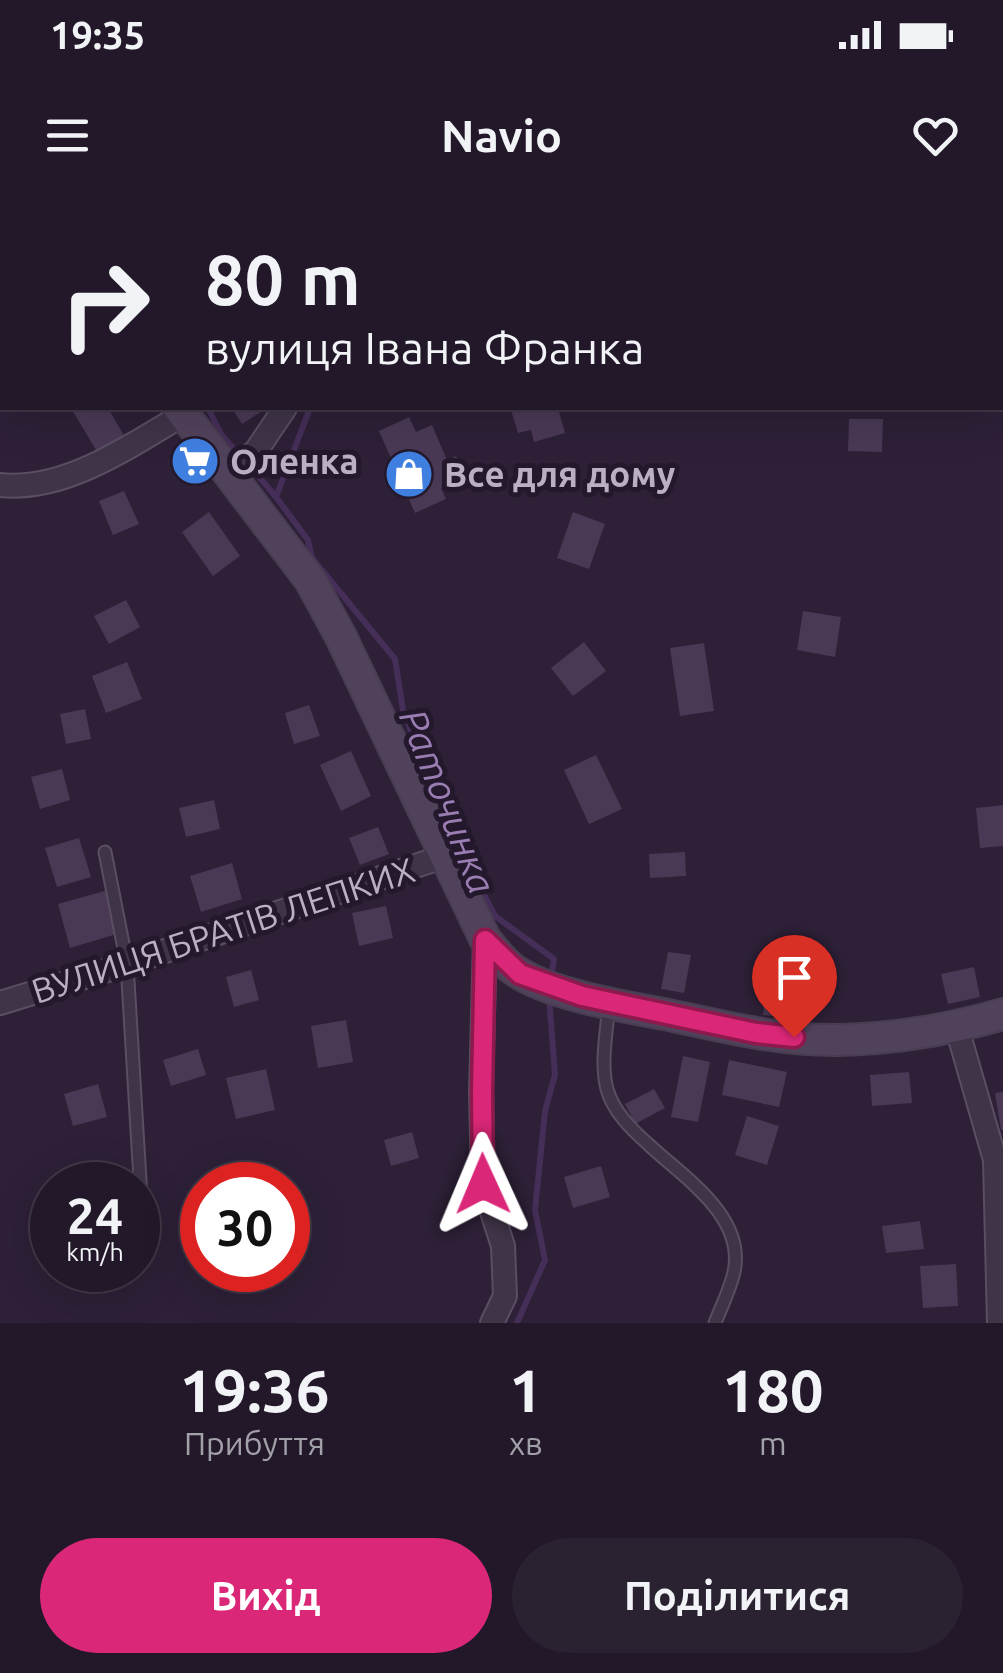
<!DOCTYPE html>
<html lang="uk">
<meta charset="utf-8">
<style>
body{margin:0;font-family:Ubuntu,sans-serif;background:#2a2131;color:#f1f3f6;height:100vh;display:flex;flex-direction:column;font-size:38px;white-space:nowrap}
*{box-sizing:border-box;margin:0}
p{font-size:32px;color:#a2a0a8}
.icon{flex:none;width:55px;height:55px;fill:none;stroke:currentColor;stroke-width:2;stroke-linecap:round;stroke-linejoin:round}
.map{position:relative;height:1123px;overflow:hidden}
.details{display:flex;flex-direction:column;background:#221829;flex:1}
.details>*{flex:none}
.guide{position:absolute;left:0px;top:0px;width:1005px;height:210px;box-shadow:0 10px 40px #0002,0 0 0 2px #3f3746;background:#221829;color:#f1f3f6;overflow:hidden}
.speed{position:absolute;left:30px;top:962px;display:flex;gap:20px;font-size:50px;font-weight:700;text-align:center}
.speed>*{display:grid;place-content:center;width:130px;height:130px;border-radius:50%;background:#221829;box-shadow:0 10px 40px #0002,0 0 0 2px #3f3746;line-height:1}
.speed small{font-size:25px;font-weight:400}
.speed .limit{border:15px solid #d22;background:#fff;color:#111}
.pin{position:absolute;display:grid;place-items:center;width:85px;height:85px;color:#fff;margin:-102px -42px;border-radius:50% 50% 50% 0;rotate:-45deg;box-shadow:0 0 10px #0007}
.pin .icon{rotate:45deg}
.me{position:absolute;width:110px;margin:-55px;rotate:359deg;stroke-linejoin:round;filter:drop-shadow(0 0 8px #0008)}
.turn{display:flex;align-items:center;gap:35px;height:210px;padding:0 40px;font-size:45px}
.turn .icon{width:130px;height:130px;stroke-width:2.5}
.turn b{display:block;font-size:70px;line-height:85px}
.eta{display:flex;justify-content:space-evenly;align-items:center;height:170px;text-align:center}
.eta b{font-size:60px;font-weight:700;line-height:70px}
.primary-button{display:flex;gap:20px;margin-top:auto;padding:20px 40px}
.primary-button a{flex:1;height:115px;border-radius:60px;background:#db2777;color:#fff;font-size:40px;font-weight:700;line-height:115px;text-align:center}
.primary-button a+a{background:#2a2131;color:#f1f3f6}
.status{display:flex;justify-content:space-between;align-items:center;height:70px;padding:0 50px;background:#221829;direction:ltr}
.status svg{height:28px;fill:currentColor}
header{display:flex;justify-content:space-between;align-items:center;height:130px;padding:0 40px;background:#221829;font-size:45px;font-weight:700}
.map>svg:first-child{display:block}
</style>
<div class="status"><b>19:35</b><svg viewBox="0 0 49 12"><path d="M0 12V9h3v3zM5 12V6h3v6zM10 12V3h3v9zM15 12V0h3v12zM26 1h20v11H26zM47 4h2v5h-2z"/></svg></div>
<header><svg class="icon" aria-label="menu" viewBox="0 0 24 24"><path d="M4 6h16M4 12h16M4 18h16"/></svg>Navio<svg class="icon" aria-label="heart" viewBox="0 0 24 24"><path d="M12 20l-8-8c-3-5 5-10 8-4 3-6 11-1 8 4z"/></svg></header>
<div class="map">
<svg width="1003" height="1123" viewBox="0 0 1003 1123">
<rect width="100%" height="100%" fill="#2d2037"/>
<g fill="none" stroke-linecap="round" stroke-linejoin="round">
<g stroke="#452e58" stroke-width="6">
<polyline points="277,2 278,0"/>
<polyline points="0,16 2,17"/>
<polyline points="208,208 221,234 240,256"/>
<polyline points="310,208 276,297 308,340 312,358 395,459 403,510 417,547 443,590 480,687 495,716 554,759 551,778"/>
<polyline points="249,265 276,297"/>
<polyline points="517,1123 545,1060 535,1010 545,911 555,875 549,796"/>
</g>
</g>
<g fill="#493955">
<polygon points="71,208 108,208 126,239 99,255"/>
<polygon points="232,208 260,208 262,211 242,224"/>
<polygon points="521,208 558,208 565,233 534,242 531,230 518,233 511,210"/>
<polygon points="409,217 416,232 432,225 447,260 456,256 465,277 441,288 446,299 415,313 379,231"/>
<polygon points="849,219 883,219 882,252 848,251"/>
<polygon points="124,291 139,324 113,335 99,301"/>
<polygon points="209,312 240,356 213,376 182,332"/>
<polygon points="573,312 605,324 589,369 557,358"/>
<polygon points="126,400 140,427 109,444 94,416"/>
<polygon points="803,411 841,417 835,457 797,450"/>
<polygon points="584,442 606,471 573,496 551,468"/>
<polygon points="704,443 714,511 680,516 670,448"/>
<polygon points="127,462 142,499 106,513 92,476"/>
<polygon points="309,505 320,536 294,544 285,513"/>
<polygon points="85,509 91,539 66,544 60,514"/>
<polygon points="351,551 371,596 341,611 320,565"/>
<polygon points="596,555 622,609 589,624 564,570"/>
<polygon points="62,569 70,600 40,609 31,577"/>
<polygon points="214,600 220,629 186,637 179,608"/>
<polygon points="1003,605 1003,646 980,648 976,608"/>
<polygon points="378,627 389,654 360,665 349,638"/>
<polygon points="79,638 91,677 57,687 45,648"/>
<polygon points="685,652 686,676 650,678 649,654"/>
<polygon points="232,663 242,699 201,712 190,676"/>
<polygon points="108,690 120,733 70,748 58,704"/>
<polygon points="386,706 393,738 359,746 352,713"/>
<polygon points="668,752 691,755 684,793 661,789"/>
<polygon points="974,767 980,797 948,804 941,774"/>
<polygon points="251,770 259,800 234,807 226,777"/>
<polygon points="768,773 798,776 793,818 763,815"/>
<polygon points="346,820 353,862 318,868 311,826"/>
<polygon points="198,849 206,875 171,886 163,860"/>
<polygon points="683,856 710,862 698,922 671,917"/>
<polygon points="729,860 787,872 779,907 722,895"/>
<polygon points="266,869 275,910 236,919 226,878"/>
<polygon points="909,872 912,903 872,906 870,875"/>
<polygon points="98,884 107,917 73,926 64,894"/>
<polygon points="654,889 665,908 635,924 625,904"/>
<polygon points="1003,892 1003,930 1001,930 995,893"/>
<polygon points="747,916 779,926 767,965 735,955"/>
<polygon points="412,932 419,958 391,966 384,940"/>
<polygon points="601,966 610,997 573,1008 564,977"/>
<polygon points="114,969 117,985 93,985 91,974"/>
<polygon points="920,1021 924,1049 886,1053 882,1026"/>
<polygon points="956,1064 958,1106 923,1108 920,1066"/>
</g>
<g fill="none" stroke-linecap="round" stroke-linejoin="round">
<g stroke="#5a4e63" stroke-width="15">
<g id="service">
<polyline points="105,652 127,764 143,1030"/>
<path d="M 609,804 C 607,830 600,863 607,889 C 613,911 631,929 648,944 C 683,977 746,1016 734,1072 C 730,1090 721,1107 715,1123"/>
</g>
</g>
<g stroke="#5a4e63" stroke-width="26">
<g id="minor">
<polyline points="32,2 32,0"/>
<polyline points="483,2 488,0"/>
<polyline points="228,273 256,251 285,208"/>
<path d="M 0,285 C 65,292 130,246 184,214"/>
<polyline points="485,739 481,892 483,984 503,1046 505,1096 492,1123"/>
<polyline points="0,803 127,764 445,656"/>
<polyline points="957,828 995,960 999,1123"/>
</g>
</g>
<g stroke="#483d51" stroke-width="34">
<g id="secondary">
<polyline points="0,61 2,62"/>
<path d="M 179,208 L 310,380 L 341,437 L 485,739 C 495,751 504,764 517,772 C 553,795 621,806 664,814 C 720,826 779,841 838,840 C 895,839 948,830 1003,814"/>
</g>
</g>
<use href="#service" stroke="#3f3448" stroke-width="11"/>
<use href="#minor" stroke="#3f3448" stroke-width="22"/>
<use href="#secondary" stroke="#51425b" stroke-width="30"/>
</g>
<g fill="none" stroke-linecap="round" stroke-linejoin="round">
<g stroke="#8e194d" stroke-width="25">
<polyline id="route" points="483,984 482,892 485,740 520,774 582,796 756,833 794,837"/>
</g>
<use href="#route" stroke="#db2777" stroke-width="18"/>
</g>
<defs>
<g id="supermarket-disc" transform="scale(2.5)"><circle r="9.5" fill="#3f7fe0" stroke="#24192c"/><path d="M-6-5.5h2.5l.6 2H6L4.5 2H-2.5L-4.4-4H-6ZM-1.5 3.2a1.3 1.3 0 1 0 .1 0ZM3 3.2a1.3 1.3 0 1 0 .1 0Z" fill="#fff"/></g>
<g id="shop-disc" transform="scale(2.5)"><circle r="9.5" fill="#3f7fe0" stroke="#24192c"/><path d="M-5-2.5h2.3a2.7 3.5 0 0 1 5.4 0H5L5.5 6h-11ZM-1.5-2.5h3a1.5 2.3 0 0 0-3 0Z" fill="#fff"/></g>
</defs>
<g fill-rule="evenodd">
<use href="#supermarket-disc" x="195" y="261"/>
<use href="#shop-disc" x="409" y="274"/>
</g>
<g text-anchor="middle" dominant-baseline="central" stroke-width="10" stroke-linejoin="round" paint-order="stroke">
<g font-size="35" font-weight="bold" fill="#bbaec5" stroke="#24192c" text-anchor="start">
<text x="230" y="261">Оленка</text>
<text x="444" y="274">Все для дому</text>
</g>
<g font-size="35" fill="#bbaec5" stroke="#24192c">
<text transform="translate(223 730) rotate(-18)">ВУЛИЦЯ БРАТІВ ЛЕПКИХ</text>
</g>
<g font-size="38" font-style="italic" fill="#9a7db2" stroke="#24192c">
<text transform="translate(448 601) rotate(68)">Раточинка</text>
</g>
</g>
</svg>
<div class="speed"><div>24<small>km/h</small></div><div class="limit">30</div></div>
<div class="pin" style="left:794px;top:837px;background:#d93025"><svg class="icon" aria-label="arrive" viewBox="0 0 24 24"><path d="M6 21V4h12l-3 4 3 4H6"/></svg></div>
<svg class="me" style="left:483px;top:984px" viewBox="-20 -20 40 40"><path d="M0-17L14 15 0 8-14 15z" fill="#db2777" stroke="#fff" stroke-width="4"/></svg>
<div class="guide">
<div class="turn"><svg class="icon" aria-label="right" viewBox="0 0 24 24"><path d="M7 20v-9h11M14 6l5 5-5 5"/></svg><div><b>80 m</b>вулиця Івана Франка</div></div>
</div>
</div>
<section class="details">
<div class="eta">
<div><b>19:36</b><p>Прибуття</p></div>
<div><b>1</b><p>хв</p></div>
<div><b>180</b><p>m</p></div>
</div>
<div class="primary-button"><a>Вихід</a><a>Поділитися</a></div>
</section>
